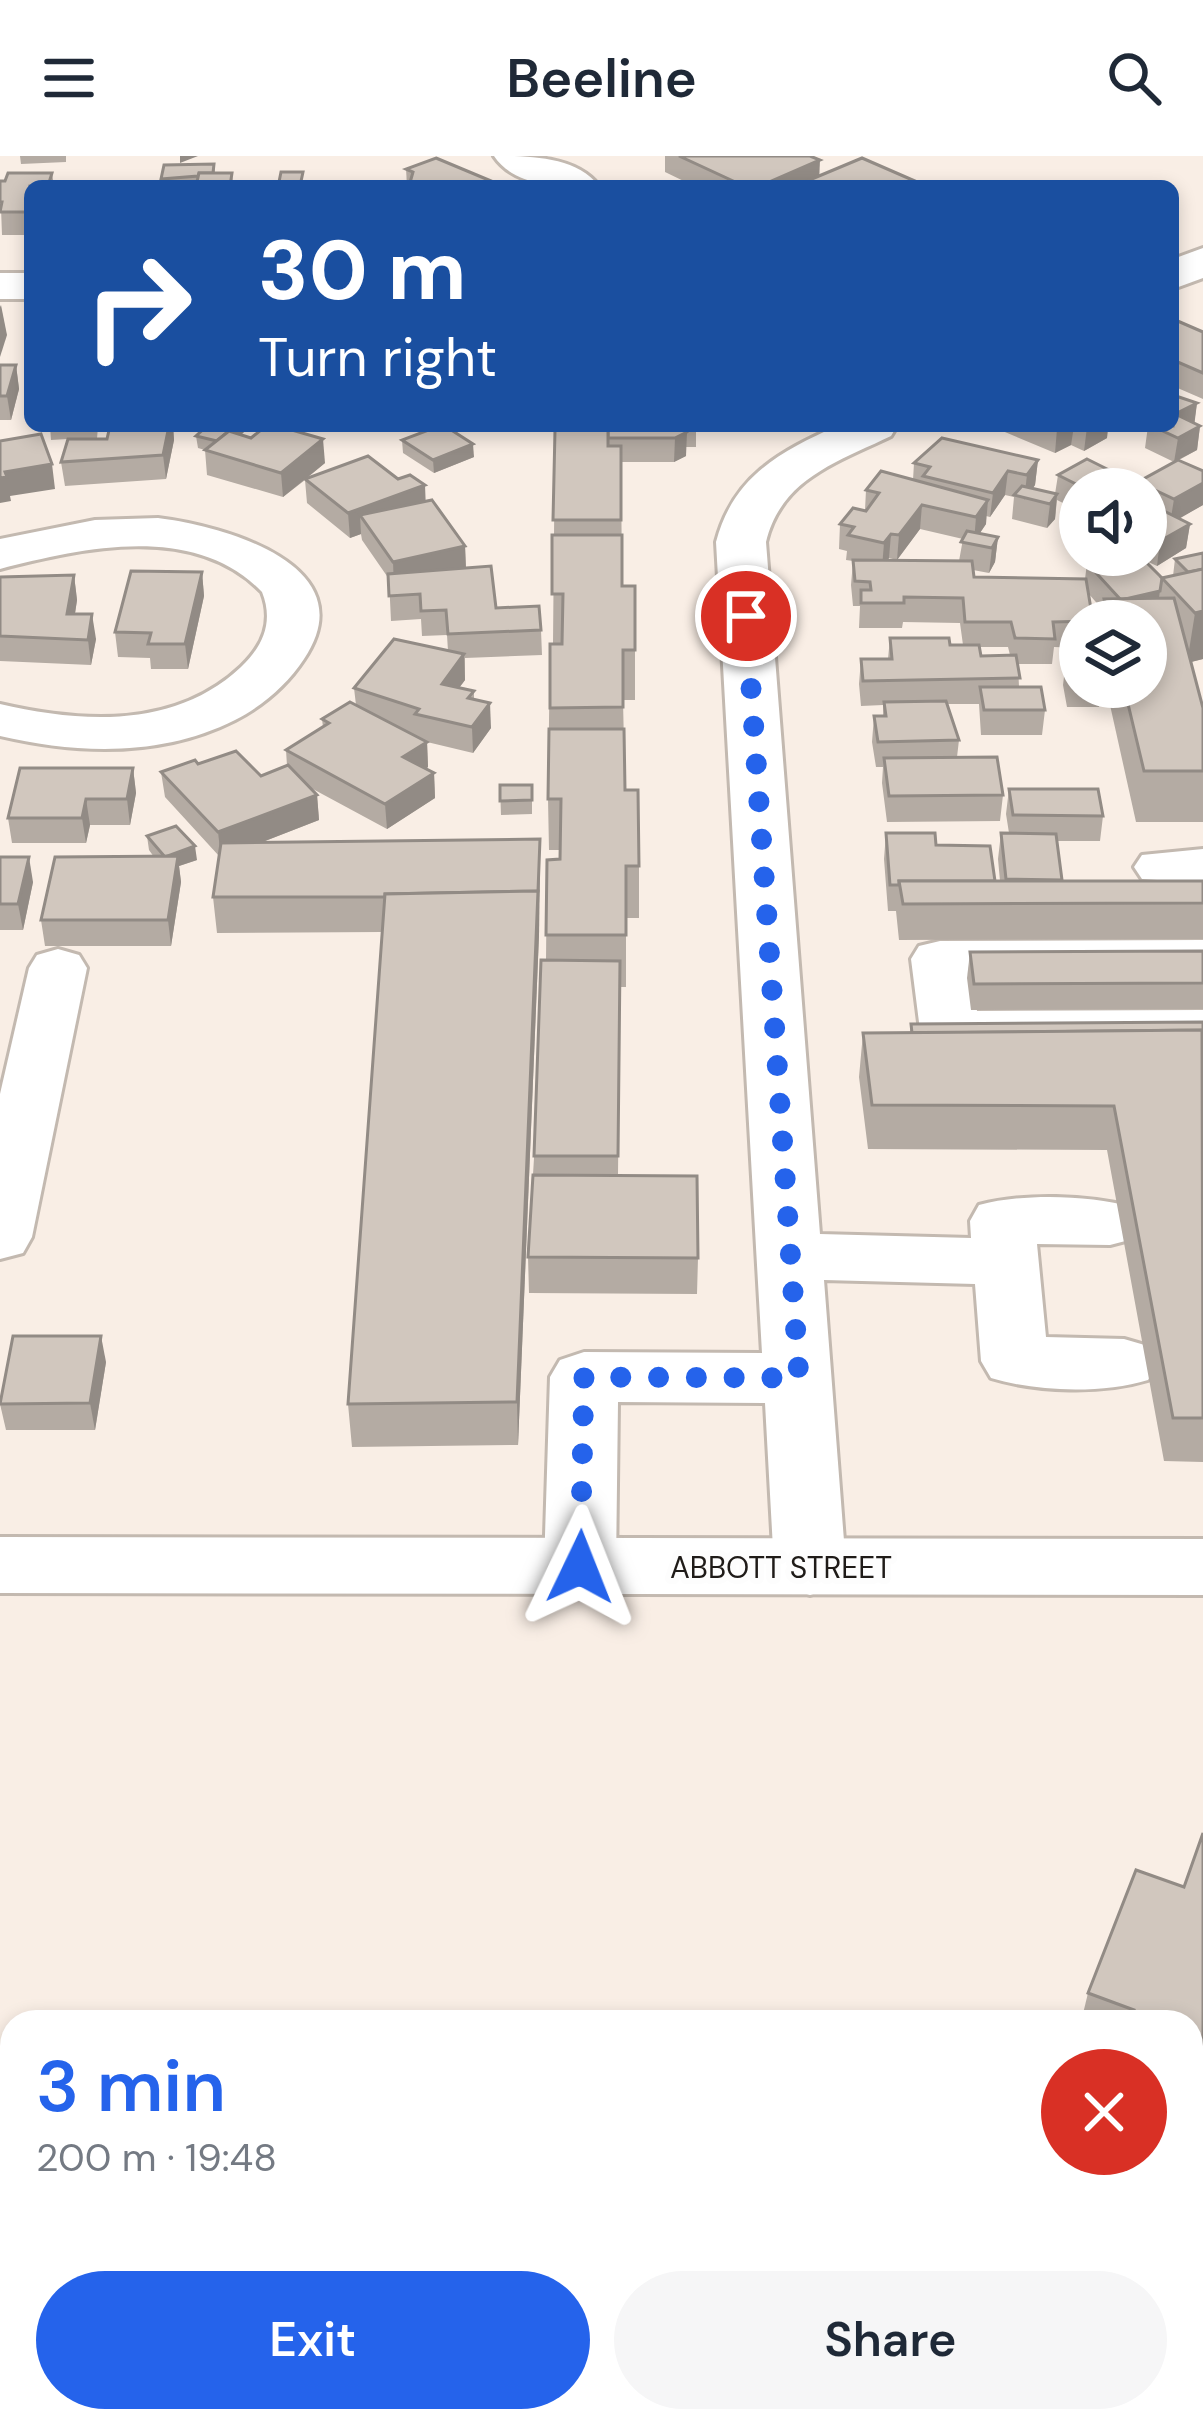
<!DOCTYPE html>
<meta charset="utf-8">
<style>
body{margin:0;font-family:"DM Sans",sans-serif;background:#f6f6f7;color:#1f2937;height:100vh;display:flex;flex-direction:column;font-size:45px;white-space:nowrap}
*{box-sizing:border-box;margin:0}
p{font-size:39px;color:#747a83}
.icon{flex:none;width:66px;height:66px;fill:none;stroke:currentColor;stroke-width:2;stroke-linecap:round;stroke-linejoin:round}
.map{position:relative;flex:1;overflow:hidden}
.panel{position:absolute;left:0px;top:1854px;width:1203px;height:423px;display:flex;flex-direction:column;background:#fff;border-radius:36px 36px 0 0;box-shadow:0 6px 18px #0003}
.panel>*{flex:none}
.guide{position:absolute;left:24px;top:24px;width:1155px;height:252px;border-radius:18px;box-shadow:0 6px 18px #0003;background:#1a4fa0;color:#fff;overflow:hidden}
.controls{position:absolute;left:1059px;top:312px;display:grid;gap:24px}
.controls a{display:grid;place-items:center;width:108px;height:108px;border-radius:50%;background:#fff;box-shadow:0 6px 18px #0003;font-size:60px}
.pin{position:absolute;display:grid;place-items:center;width:102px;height:102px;color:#fff;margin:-51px;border:6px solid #fff;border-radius:50%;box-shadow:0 3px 12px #0007}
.me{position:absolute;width:132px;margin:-66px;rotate:2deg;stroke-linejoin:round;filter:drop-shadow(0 0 9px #0008)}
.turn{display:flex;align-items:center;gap:42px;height:252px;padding:0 36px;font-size:54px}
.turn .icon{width:156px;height:156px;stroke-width:2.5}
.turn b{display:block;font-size:84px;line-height:102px}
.round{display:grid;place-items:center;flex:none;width:126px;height:126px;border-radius:63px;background:#f6f6f7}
.summary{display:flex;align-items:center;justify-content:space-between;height:204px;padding:0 36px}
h1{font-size:72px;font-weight:600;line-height:90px;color:#2563eb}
.button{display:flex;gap:24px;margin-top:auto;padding:24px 36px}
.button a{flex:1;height:138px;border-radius:72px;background:#2563eb;color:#fff;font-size:48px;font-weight:600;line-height:138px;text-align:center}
.button a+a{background:#f6f6f7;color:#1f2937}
header{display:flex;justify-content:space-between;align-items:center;height:156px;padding:0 36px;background:#fff;font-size:54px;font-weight:600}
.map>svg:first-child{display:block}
</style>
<header><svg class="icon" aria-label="menu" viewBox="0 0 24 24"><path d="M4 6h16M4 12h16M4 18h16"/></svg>Beeline<svg class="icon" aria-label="search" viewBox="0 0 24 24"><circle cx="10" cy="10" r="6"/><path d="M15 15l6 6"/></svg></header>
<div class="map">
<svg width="1203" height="2275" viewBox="0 0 1203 2275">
<rect width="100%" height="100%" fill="#f9eee5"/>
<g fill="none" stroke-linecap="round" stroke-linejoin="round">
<g stroke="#c3b9b0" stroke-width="6">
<g id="minor">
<path d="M 494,0 C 528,0 576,0 599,30 C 564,30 516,33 494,0 Z"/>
<polygon points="1203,92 1203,122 1173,133 1173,103"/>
<rect x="0" y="117" width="30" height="26"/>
<path d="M 837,270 L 897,270 L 891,280 C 837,306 781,323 766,386 L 820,1078 L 971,1082 L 970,1065 L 979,1049 C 1024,1037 1088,1039 1133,1051 L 1142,1067 L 1133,1083 L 1110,1089 L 1037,1088 L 1046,1181 L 1124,1183 L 1148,1190 L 1158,1207 L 1148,1224 C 1102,1238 1037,1236 991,1222 L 981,1205 L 975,1128 L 824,1124 L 846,1411 L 835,1431 L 810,1439 L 785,1431 L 774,1411 L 765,1247 L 618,1246 L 616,1411 L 605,1431 L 580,1439 L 555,1431 L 544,1411 L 550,1221 L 560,1204 L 584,1196 L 762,1197 L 716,386 C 733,321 779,296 837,270 Z"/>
<path d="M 158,362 C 223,370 367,409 304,503 C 287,529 262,550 235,564 C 162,601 77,598 0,580 L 0,548 C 82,567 175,573 241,511 C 263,490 274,466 262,436 C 194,366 83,392 0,413 L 0,383 L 95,364 Z"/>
<polygon points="1203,693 1203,727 1142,723 1134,711 1142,699"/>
<polygon points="1203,784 1203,820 972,821 977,855 1203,854 1203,892 950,893 929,888 920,874 911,803 919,790 940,785"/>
<polygon points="58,793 79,799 87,812 32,1081 23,1097 0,1103 0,938 29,812 37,799"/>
</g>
</g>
<g stroke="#c3b9b0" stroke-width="6">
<polygon id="major" points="0,1381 1203,1383 1203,1439 0,1437"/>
</g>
<use href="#minor" fill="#fff" fill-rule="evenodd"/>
<use href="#major" fill="#fff" fill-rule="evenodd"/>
</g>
<g fill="#b4aba3" fill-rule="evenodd">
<polygon points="20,0 66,0 66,6 21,8"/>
<polygon points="665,0 810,0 819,20 924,30 694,30 665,16"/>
<polygon points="214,8 215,17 232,17 233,30 162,30 161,23"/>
<polygon points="406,13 503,30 407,30"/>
<polygon points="52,17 54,30 30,30 30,79 2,79 0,25"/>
<polygon points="1173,163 1203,176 1203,243 1173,230 1173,233"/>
<polygon points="0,209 16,209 19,233 11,264 0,264"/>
<path d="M 1173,239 L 1197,247 L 1194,267 L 1200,270 L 1197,294 L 1179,304 L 1203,315 L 1203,349 L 1179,362 L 1190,368 L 1186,392 L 1157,410 L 1144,404 L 1162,422 L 1173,420 L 1175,403 L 1203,397 L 1203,503 L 1191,506 L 1203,552 L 1203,666 L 1136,666 L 1106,531 L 1146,531 L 1109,465 L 1101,465 L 1102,453 L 1088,437 L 1080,465 L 1080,492 L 1054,491 L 1052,508 L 1018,508 L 1019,531 L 1045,554 L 1042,579 L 981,579 L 979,548 L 947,548 L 959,584 L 957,601 L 1003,639 L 1000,665 L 887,666 L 882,627 L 883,611 L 876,611 L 872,586 L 874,560 L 883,560 L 883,549 L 861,550 L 859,528 L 861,503 L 888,503 L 890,482 L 963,489 L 960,467 L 903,466 L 902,472 L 859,472 L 860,450 L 853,450 L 851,429 L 853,405 L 846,404 L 847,395 L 839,393 L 840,368 L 865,354 L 866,334 L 913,324 L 914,307 L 1038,304 L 1035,329 L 1033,332 L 1055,338 L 1058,319 L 1115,317 L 1113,333 L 1080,333 L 1080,373 L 1073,369 L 1075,353 L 1057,344 L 1055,363 L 1047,372 L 1012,363 L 1014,341 L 1005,339 L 990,361 L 986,360 L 986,368 L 979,378 L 998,381 L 995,406 L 989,417 L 973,414 L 974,421 L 1085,423 L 1087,407 L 1125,399 L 1146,399 L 1146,333 L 1137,333 L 1138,326 L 1174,306 L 1145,292 L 1148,270 L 1173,270 ZM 920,373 L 963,383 L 959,405 L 887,405 L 889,402 L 897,404 ZM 979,491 L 1008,491 L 1010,499 L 981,500 Z"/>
<polygon points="50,270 98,270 97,283 107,283 173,270 174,284 166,323 65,330 61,306 67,283 51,284"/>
<polygon points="207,270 244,270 245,275 241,279 325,307 307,322 426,345 465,390 466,412 496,452 541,474 542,499 465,502 465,524 459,532 474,535 474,543 491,572 473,597 427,586 428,611 426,613 434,617 435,642 387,673 311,632 317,639 319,664 260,687 540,683 539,779 518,1289 352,1291 348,1248 382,776 217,777 213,741 219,700 165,641 161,616 198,608 261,620 287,610 286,594 323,571 322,563 356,549 354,532 448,495 447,479 422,480 421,463 391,465 389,423 362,384 361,378 350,382 307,347 305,324 283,341 207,319 205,294 198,292 196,280"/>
<polygon points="559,270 696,270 696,291 686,291 686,300 674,306 621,306 622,430 635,430 635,544 623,544 625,634 639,710 639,762 626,762 626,831 620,831 618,1019 698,1102 697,1138 529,1137 528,1101 546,804 547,704 560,703 560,694 549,694 548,643 550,488 553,487 555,274 559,274"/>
<polygon points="1108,270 1107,282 1084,295 1071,289 1055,297 993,271"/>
<polygon points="402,284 474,301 434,317 403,297"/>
<polygon points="202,416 204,440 188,513 151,513 150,502 118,501 115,476"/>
<polygon points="74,419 77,444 75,458 96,483 91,509 0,505 0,421"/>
<polygon points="1066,504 1080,504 1080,531 1102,531 1099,551 1067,551 1063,529"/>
<polygon points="133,612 136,637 130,669 90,669 86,687 12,687 8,662"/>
<polygon points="500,629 532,629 532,658 501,659"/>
<polygon points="1009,633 1103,660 1100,685 1057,685 1062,725 1203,725 1203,783 899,784 896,755 888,755 884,703 886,677 936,689 995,725 1000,725 998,703 1001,677 1009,677 1006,658"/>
<polygon points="147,680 197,704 179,710 181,726 171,790 45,790 41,764 154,701 149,694"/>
<polygon points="0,701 33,726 23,774 0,774"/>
<polygon points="1203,795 1203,853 971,854 967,822 970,796"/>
<polygon points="1203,866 1203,1306 1164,1305 1107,994 868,993 859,921 863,877 910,877 911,868"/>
<polygon points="106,1206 95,1274 6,1274 0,1248"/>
<polygon points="1184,1731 1191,1866 1081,1866 1088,1837"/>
</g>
<g fill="#928b85">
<polygon points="180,0 198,0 180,7"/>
<polygon points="820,4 819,27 812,30 760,30"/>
<polygon points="1,149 7,179 0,201 0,151"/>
<polygon points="16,209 19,233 11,264 7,240"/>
<polygon points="1197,247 1194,271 1176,280 1179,256"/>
<polygon points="169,270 173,270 174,284 166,323 163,299"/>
<polygon points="235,270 244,270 245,275 220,298 219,285"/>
<polygon points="1064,270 1074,270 1071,289 1055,297 1057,273"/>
<polygon points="1108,270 1107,282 1084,295 1087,271"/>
<polygon points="1200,270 1197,294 1174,306 1178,282"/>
<polygon points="687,276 686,300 674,306 675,282"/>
<polygon points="323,283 325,307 283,341 281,317"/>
<polygon points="473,288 474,301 434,317 433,304"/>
<polygon points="1038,304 1035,329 1024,344 1027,319"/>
<polygon points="52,308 55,333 10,340 11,345 0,347 0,322 5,316"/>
<polygon points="1008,315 1005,339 990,361 993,337"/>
<polygon points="1115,317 1113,333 1086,333"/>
<polygon points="1203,327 1203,349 1170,368 1174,343"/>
<polygon points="425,329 426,354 360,359 361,378 350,382 348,357"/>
<polygon points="1057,338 1055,363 1047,372 1050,348"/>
<polygon points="988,344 986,368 974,386 976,361"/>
<polygon points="922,349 920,373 897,404 899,379"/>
<polygon points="1190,368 1186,392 1157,410 1160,385"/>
<polygon points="891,378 889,402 882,412 884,387"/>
<polygon points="998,381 995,406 989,417 992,392"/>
<polygon points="465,390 466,415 394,431 393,406"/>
<polygon points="202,416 204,440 188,513 185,488"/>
<polygon points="74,419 77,444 71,483 67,458"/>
<polygon points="1160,435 1156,460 1121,444"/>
<polygon points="1203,455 1203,503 1187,507 1195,457"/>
<polygon points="92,458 96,483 91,509 88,484"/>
<polygon points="464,498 465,524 443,553 442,528"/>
<polygon points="490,547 491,572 473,597 472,571"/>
<polygon points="427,586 428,611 405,626 403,601"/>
<polygon points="133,612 136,637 130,669 127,643"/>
<polygon points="434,617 435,642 387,673 385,648"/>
<polygon points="317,639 319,664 221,702 218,676"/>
<polygon points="86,643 90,669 86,687 82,662"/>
<polygon points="540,683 539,779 518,1289 517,1246"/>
<polygon points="195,690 197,704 179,710 181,726 171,790 168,764 165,701"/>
<polygon points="29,701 33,726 23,774 18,748"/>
<polygon points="101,1180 106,1206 95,1274 90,1247"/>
</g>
<g fill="#d1c7be" stroke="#928b85" stroke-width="3">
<polygon points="679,0 810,0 820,4 760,30 744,30"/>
<polygon points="436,2 503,30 409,30 413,16 406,13"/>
<polygon points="862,2 924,29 795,30"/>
<polygon points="214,8 213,17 199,17 198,20 161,23 164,9"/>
<polygon points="281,16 303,16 300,30 268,30 269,26 279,26"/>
<polygon points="8,17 52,17 48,30 30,30 30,56 0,56 2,46 0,46 0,25 5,25"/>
<polygon points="199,17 232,17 230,30 196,30"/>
<polygon points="1173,163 1203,176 1203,217 1173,204"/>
<polygon points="0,209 16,209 7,240 0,240"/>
<polygon points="1173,239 1197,247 1179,256 1173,253"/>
<polygon points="1173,257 1200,270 1178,282 1152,270 1173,270"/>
<polygon points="110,270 169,270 163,299 61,306 68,283 107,283"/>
<polygon points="207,270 235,270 217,285 196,280"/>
<polygon points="266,270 278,270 323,283 281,317 205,294 229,275 251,282"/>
<polygon points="439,270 445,270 473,288 433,304 402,284"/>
<polygon points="559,270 686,270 687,276 675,282 608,282 608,274 559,274"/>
<polygon points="555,274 608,274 608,290 621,290 621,364 553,364"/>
<polygon points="41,278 52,308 5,316 7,321 0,322 0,285"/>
<polygon points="942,282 1038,304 1027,319 1008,315 993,337 923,320 930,311 914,307"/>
<polygon points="368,300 398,323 410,319 425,329 348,357 305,323"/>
<polygon points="1087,303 1115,317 1086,333 1058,319"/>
<polygon points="1178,304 1203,315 1203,327 1174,343 1138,326"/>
<polygon points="881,315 988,344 976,361 922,349 899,379 891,378 884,387 848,379 854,371 840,368 853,352 866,355 879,337 866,334"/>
<polygon points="1022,330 1057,338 1050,348 1014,339"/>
<polygon points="432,344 465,390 393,406 360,359"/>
<polygon points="1146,346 1190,368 1160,385 1146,378"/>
<polygon points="967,375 998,381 992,392 961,386"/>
<polygon points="552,379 622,379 622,430 635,430 635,494 623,494 623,551 550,552 550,488 562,488 563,438 552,438"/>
<polygon points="1203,397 1203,413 1188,416 1175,403"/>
<polygon points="1125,399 1139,399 1162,422 1160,435 1121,444 1087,407"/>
<polygon points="853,404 972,405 974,421 1086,423 1093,465 1053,466 1055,483 1015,482 1011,466 965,466 963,442 904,441 904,447 861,447 861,434 871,434 870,426 855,425"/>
<polygon points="491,410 496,452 539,450 541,474 448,478 446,454 421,455 420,438 389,440 388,418"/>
<polygon points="1203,413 1203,455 1195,457 1162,422"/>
<polygon points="131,415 202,416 185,488 148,488 151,477 115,476"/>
<polygon points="74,419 67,458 92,458 88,484 0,480 0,421"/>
<polygon points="1174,442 1203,552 1203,615 1144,615 1124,531 1146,531 1146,465 1109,465 1104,443"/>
<polygon points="890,482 949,482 950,489 979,489 981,500 1016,499 1020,522 863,525 861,503 892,503"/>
<polygon points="394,483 464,498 442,528 474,535 468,542 490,547 472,571 415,558 419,553 354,532"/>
<polygon points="1066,504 1080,504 1080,526 1070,526"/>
<polygon points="980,531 1041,531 1045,554 984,554"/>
<polygon points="946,545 959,584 878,586 874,560 886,560 884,546"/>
<polygon points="350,546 427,586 403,601 434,617 385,648 286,594 329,567 322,563"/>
<polygon points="549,573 624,573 625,634 638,634 639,710 626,710 626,779 546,779 547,704 560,703 561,643 548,643"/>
<polygon points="236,595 261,620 288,609 317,639 218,676 161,616 195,604 198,608"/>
<polygon points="997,601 1003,639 889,640 884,602"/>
<polygon points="20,612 133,612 127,643 86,643 82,662 8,662"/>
<polygon points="500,629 532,629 532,644 500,645"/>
<polygon points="1009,633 1098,633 1103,660 1013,659"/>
<polygon points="176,670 195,690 165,701 147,680"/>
<polygon points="886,677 935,677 936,689 990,690 995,725 899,725 899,729 890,729"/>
<polygon points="1001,677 1056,678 1062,724 1006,723"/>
<polygon points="540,683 538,735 385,738 385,741 213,741 221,687"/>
<polygon points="178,700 168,764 41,764 55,701"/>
<polygon points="0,701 29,701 18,748 0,748"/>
<polygon points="899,725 1203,725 1203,747 903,748"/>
<polygon points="538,735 517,1246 348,1248 385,738"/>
<polygon points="1203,795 1203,827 974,828 970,796"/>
<polygon points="541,804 620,805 618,1000 534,1000"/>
<polygon points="1203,866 1203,880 1202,874 912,877 911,868"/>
<polygon points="1202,874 1203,1262 1173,1262 1114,950 872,949 863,877"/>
<polygon points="533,1019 697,1020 698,1102 528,1101"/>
<polygon points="13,1180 101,1180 90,1247 0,1248"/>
<polygon points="1203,1677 1203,2275 979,2275 983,2265 1191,2265 1191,1866 1130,1866 1134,1854 1088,1837 1136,1714 1184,1731"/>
</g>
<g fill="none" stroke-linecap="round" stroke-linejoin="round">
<polyline stroke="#2563eb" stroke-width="21" stroke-dasharray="0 37.8" points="580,1411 584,1221 799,1222 746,460"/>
</g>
<g text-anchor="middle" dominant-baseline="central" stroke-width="12" stroke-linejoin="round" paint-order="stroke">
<g font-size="30" fill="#1f1b18" stroke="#fdfdfd">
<text x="781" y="1411">ABBOTT STREET</text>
</g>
</g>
</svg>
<div class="controls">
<a><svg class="icon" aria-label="sound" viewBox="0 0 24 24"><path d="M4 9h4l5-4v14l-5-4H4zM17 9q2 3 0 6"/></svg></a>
<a><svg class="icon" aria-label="layers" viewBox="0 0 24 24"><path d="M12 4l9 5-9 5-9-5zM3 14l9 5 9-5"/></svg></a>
</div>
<div class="pin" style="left:746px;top:460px;background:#d93025"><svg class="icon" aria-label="arrive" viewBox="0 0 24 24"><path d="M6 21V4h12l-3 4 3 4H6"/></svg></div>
<svg class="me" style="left:580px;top:1411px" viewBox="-20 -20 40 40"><path d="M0-17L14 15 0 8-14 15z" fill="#2563eb" stroke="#fff" stroke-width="4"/></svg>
<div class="guide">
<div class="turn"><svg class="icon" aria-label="right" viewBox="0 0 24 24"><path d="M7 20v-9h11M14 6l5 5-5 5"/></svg><div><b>30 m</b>Turn right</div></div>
</div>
<section class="panel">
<div class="summary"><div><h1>3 min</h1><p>200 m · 19:48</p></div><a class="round" style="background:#d93025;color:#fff"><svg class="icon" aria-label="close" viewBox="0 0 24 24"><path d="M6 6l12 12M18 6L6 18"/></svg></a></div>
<div class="button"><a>Exit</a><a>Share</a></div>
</section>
</div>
